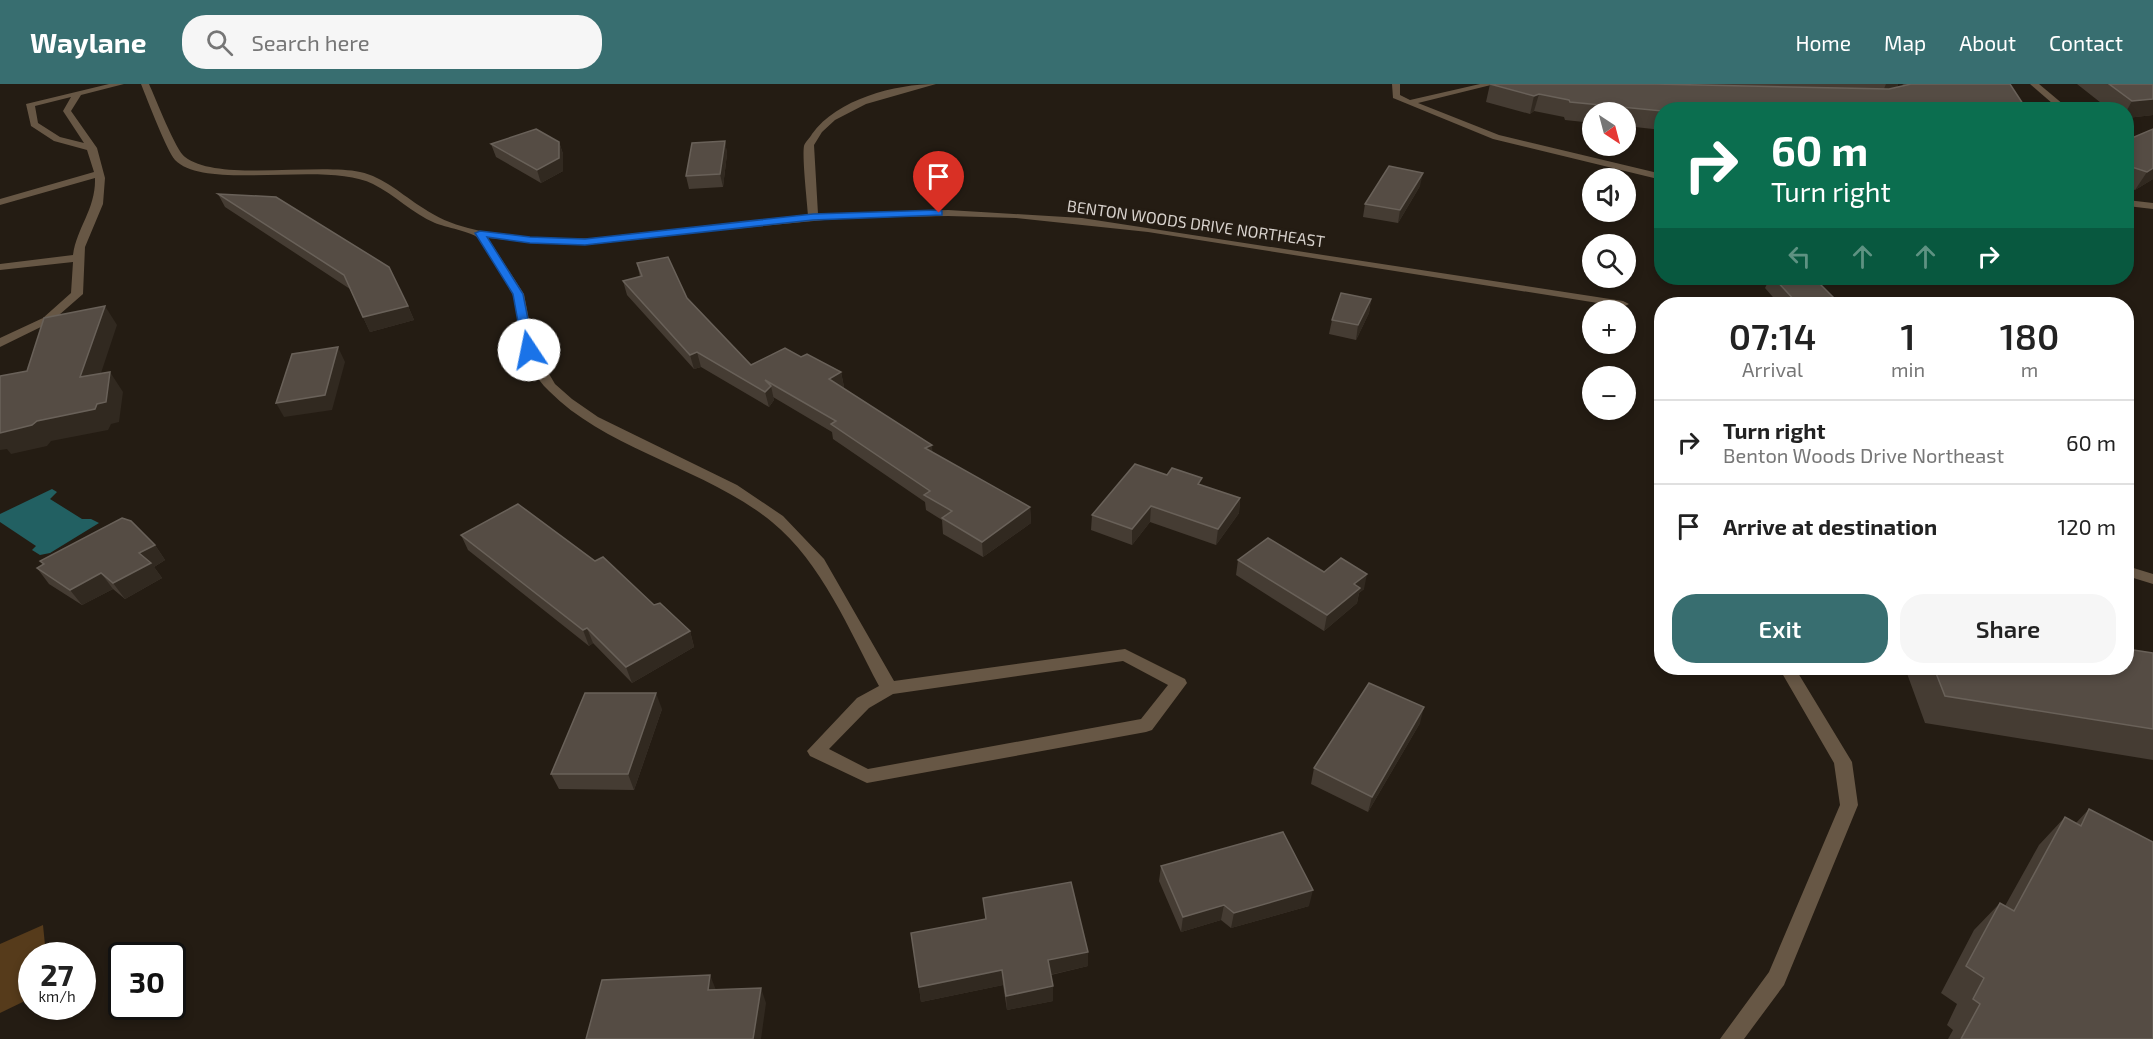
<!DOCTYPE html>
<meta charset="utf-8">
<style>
body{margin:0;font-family:"Exo 2",sans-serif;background:#f6f6f6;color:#222;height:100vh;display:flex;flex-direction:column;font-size:22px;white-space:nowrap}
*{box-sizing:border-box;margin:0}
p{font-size:20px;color:#767676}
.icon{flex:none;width:33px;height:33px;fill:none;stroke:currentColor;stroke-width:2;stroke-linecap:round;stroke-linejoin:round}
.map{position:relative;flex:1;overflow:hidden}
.sheet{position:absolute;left:1654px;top:213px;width:480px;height:378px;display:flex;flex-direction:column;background:#fff;border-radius:24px;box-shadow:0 3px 9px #0003}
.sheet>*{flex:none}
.top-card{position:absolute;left:1654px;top:18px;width:480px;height:183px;border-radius:24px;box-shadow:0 3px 9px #0003;background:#0b6e4f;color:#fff;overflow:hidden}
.needle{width:39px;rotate:144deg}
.fabs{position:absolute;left:1582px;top:18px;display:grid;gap:12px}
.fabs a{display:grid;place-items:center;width:54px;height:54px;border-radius:50%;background:#fff;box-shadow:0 3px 9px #0003;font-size:30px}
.speed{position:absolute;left:18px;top:858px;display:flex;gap:12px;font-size:30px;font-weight:700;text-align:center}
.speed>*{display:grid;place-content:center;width:78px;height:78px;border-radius:50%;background:#fff;box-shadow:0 3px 9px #0003;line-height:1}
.speed small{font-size:15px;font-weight:400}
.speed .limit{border:3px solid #111;border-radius:9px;background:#fff;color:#111}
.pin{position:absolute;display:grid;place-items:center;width:51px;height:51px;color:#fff;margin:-62px -26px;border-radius:50% 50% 50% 0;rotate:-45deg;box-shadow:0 0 6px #0007}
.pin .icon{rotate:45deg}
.me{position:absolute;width:66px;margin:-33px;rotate:349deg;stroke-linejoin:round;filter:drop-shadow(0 0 4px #0008)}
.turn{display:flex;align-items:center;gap:21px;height:126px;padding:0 18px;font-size:27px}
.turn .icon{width:78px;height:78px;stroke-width:2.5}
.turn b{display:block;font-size:42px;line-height:51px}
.lanes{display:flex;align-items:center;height:57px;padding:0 18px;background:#0003;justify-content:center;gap:30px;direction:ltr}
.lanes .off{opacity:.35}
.eta{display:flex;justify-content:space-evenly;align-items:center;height:102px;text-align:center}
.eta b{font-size:36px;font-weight:600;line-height:42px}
.primary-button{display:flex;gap:12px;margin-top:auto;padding:12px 18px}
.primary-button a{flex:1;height:69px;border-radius:24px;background:#386e70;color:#fff;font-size:24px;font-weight:600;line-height:69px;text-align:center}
.primary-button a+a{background:#f6f6f6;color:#222}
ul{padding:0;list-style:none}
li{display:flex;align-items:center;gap:18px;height:84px;padding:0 18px;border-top:2px solid #e0e0e0}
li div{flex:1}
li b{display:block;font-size:22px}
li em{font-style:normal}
header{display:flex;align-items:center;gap:36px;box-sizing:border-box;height:84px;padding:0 30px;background:#386e70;color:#fff}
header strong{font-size:28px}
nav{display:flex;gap:33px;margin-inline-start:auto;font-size:21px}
.search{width:420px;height:54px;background:#f6f6f6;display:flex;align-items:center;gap:15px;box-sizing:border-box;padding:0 21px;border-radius:24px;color:#767676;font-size:22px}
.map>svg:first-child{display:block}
</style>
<header>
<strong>Waylane</strong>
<div class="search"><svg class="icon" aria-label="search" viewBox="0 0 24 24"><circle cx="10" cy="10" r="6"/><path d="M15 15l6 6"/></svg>Search here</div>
<nav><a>Home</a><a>Map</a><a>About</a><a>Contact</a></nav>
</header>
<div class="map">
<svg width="2153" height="955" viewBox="0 0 2153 955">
<rect width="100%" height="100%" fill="#241c13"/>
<polygon fill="#563b1b" points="43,841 46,871 32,872 31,914 0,929 0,860"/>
<polygon fill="#226062" points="52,405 57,408 50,415 82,435 91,435 99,439 50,469 40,471 32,466 36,462 0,438 0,430"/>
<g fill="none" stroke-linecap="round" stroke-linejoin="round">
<g fill="#675745" fill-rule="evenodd">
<polygon points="1392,0 1400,0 1400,11 1410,16 1480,0 1495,0 1418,19 1499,51 1662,90 1662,96 1493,55 1393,14"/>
<polygon points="2030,0 2039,0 2070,26 2060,26"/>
<polygon points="2127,116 2153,119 2153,125 2127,122"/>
</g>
<g fill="#675745" fill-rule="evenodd">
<path d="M 109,0 L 124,0 L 81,11 L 71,27 L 97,64 L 105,94 L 103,120 L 85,163 L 83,210 L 51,238 L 0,263 L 0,254 L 43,234 L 71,209 L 73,178 L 0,186 L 0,180 L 73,171 C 77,143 96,125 95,94 L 0,121 L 0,115 L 94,88 L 87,66 L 54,57 L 31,42 L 26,20 ZM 71,13 L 63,27 L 84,59 L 60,53 L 38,39 L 35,22 Z"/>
<path d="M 141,0 L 149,0 C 155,13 176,67 185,73 C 217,98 315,79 360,88 C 384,93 402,111 423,124 C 436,133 452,140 468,144 C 573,171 701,140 808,131 C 807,116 802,74 804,62 C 805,58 810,54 812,50 C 837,15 895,0 936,0 L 866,20 L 835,36 L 822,48 L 814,61 L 818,130 L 948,126 L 1082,134 L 1623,217 L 1629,220 L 1623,223 L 1148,148 L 1016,134 L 948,132 L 845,134 L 578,160 L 545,160 L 488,154 L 524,210 L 535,266 L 555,300 L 572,315 L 598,333 L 737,401 L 783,432 L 824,475 L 894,597 L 1125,565 L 1185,595 L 1187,599 L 1152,646 L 1146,648 L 867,699 L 810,672 L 807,667 L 857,614 L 879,602 C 849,546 822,479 772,438 C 706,384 607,366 549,307 C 520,279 523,246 513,212 C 509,201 486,163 478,154 C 473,148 444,143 435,139 C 412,129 395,111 373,100 C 326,76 206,108 175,76 C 167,67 147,15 141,0 ZM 1123,577 L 1168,601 L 1141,635 L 868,685 L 829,665 L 869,624 L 893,610 Z"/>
<polygon points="2127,482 2153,490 2153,500 2127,492"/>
<polygon points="1779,584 1795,584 1852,678 1858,721 1784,901 1744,955 1720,955 1769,888 1840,721 1834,679"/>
</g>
</g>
<g fill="#453c33">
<polygon points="1490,0 1898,0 1897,3 1905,2 1902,0 2010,0 1662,26 1662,46 1626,42 1626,28 1593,28 1593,39 1565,36 1564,33 1534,27 1530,30 1486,18"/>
<polygon points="2077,0 2153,0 2153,31 2127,34 2127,26 2110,26"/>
<polygon points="2127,56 2153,95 2135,106 2127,103"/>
<polygon points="725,57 727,70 723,103 689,105 686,92"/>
<polygon points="559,58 563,70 563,87 541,99 496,73 491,60"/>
<polygon points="1420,102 1398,139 1363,133 1365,120"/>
<polygon points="218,110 408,222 414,236 370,248 350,205 225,123"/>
<polygon points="637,179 687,214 751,281 801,273 841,288 844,303 842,304 933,369 1030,423 1031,439 983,473 943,450 942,436 926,426 925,418 833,355 832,348 773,313 774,316 769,323 701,283 694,285 627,211 623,197 640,193"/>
<polygon points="1770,194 1814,194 1840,220 1779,220 1765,204"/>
<polygon points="1371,215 1369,229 1356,256 1329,250 1332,236"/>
<polygon points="1167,391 1240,414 1239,429 1216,461 1150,438 1132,461 1091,446 1092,431"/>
<polygon points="461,451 654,521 690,547 694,563 632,599 593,559 589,562 468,466"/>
<polygon points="155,461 165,476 154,483 162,494 125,515 113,505 82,521 49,500 37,484 43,481 40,477"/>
<polygon points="1238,476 1324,488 1364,505 1359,509 1357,519 1324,547 1236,491"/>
<polygon points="2153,569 2153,676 1925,639 1905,584 2127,584"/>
<polygon points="662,625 634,706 559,705 551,690"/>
<polygon points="1420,639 1368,728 1311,700 1314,684"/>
<polygon points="2089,725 2153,955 1948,955 1953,946 1947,941 1957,920 1941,909 1974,846 2000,819 2005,822 2039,761 2065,733 2076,739"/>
<polygon points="1161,782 1309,822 1231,844 1221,836 1181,848 1159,797"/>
<polygon points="983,814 1088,868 1088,882 1051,891 1053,902 1053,917 1007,926 1003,901 921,918 919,903 986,835"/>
</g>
<g fill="#312920">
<polygon points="1886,0 1898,0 1895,9 1881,12"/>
<polygon points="1539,10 1534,27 1530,30 1534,12"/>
<polygon points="2153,15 2153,31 2127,34 2127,26 2132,17"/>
<polygon points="725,57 727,70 723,103 720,90"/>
<polygon points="559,58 563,70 563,87 541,99 537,86"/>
<polygon points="2153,84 2153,95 2135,106 2147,88"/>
<polygon points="1423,89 1420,102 1398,139 1400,126"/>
<polygon points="1371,215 1369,229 1356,256 1358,241"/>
<polygon points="105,222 117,241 93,313 80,293"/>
<polygon points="408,222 414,236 370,248 363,233"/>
<polygon points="338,263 345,278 332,326 284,333 276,319"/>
<polygon points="697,268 701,283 694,285 690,271"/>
<polygon points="110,288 123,308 119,338 111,340 108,346 51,357 47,362 11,370 7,365 0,366 0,344 37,337"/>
<polygon points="841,288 844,303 831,310 829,295"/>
<polygon points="771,302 774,316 769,323 765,308"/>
<polygon points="932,361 933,376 925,364"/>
<polygon points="1240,414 1239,429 1216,461 1218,445"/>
<polygon points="1151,422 1150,438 1132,461 1132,445"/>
<polygon points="1030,423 1031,439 983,473 982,458"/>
<polygon points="155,461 165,476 154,483 162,494 125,515 113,499 139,469"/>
<polygon points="101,489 113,505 82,521 70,506"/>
<polygon points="1367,490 1364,505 1359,509 1357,519 1324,547 1327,531 1354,500"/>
<polygon points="587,544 593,559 589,562 583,546"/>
<polygon points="690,547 694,563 632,599 626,583"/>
<polygon points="656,609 662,625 634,706 628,690"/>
<polygon points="1424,623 1420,639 1368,728 1372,713"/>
<polygon points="1313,806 1309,822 1231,844 1234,829"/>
<polygon points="1224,821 1221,836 1181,848 1183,833"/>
<polygon points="1088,868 1088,882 1049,891 1048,876"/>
<polygon points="1002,886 1003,901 921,918 919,903"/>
<polygon points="710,891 716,906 708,906"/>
<polygon points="1053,902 1053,917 1007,926 1006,912"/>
<polygon points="761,904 766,919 761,955 753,955"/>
</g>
<g fill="#554c44" stroke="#696159" stroke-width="1.5">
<polygon points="1490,0 1654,0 1889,5 1911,0 2010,0 2027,26 1662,26 1662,27 1570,18 1569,16 1539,10 1534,12"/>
<polygon points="2109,0 2153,0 2153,15 2132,17"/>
<polygon points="536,45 559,58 559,74 537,86 491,60"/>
<polygon points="2153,45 2153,84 2147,88 2135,84 2127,83 2127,56"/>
<polygon points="725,57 720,90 686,92 692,59"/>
<polygon points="1389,82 1423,89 1400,126 1365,120"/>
<polygon points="218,110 276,113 389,183 408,222 363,233 344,191"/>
<polygon points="668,173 687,214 751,281 785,264 801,273 807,270 841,288 829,295 932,361 925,364 1030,423 982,458 942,434 952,427 924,411 930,407 831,340 836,337 765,296 771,302 765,308 697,268 690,271 623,197 642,192 637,179"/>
<polygon points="1774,194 1814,194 1840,220 1798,220"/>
<polygon points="1341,209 1371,215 1358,241 1332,236"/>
<polygon points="105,222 80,293 110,288 106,318 97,320 95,325 37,337 32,341 0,349 0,292 27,287 44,234"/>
<polygon points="338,263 325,311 276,319 292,270"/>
<polygon points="1135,380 1167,391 1172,384 1202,394 1198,400 1240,414 1218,445 1151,422 1132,445 1092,431"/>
<polygon points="518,420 595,477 603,473 654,521 660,519 690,547 626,583 587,544 583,546 461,451"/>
<polygon points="122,434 131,437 155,461 139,469 151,479 113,499 101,489 70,506 37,484 44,480 40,477"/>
<polygon points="1268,454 1324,488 1341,474 1367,490 1354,500 1360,504 1327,531 1238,476"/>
<polygon points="2127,565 2153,569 2153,645 1945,612 1934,584 2127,584"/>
<polygon points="1369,599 1424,623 1372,713 1314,684"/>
<polygon points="585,609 656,609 628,690 551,690"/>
<polygon points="2089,725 2153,758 2153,955 1961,955 1980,920 1973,915 1984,894 1966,882 2000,819 2014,827 2065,733 2081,742"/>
<polygon points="1283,748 1313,806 1234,829 1224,821 1183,833 1161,782"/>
<polygon points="1071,798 1088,868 1048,876 1053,902 1006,912 1002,886 919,903 911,849 986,835 983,814"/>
<polygon points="710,891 708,906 761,904 753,955 586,955 602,896"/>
</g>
<polygon fill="#1a73e8" stroke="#114b97" stroke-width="1.5" points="939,126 942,127 942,131 813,136 585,161 530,159 487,153 523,210 534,266 529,270 523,266 513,210 475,149 480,147 530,153 585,155 813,130"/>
<g text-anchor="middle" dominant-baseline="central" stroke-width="6" stroke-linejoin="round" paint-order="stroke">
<g font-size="16" fill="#d7d1cc" stroke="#241c13">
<text transform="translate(1196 139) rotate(8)">BENTON WOODS DRIVE NORTHEAST</text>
</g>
</g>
</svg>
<div class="fabs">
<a><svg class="needle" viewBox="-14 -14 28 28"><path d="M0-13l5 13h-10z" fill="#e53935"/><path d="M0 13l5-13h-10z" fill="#767676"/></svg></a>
<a><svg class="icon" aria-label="sound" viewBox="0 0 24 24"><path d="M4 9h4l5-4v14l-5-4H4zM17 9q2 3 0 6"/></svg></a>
<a><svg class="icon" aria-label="search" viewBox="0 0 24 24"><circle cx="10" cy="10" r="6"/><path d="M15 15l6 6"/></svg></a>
<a>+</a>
<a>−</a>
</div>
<div class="speed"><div>27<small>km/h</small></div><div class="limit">30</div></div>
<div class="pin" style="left:939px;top:129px;background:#d93025"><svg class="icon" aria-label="arrive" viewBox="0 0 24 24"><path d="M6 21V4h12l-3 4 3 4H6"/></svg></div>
<svg class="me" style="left:529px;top:266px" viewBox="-20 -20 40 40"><circle r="19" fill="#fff"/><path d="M0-13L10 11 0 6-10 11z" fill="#1a73e8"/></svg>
<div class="top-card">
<div class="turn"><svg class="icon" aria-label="right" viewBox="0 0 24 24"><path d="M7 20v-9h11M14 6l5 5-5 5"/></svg><div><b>60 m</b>Turn right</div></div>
<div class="lanes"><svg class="icon off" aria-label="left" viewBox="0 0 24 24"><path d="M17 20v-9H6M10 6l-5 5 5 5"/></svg><svg class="icon off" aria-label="ahead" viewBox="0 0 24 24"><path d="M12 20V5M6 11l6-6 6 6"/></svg><svg class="icon off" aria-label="ahead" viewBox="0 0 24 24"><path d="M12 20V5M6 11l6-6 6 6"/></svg><svg class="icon" aria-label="right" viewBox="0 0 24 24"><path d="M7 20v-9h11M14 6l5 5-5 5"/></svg></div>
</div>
<section class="sheet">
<div class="eta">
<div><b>07:14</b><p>Arrival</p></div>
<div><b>1</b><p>min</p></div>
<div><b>180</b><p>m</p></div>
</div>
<ul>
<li><svg class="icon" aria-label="right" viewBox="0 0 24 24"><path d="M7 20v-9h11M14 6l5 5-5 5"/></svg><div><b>Turn right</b><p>Benton Woods Drive Northeast</p></div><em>60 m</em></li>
<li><svg class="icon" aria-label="arrive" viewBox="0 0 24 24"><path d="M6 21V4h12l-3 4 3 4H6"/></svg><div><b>Arrive at destination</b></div><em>120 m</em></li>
</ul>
<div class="primary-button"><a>Exit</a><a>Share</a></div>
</section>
</div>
